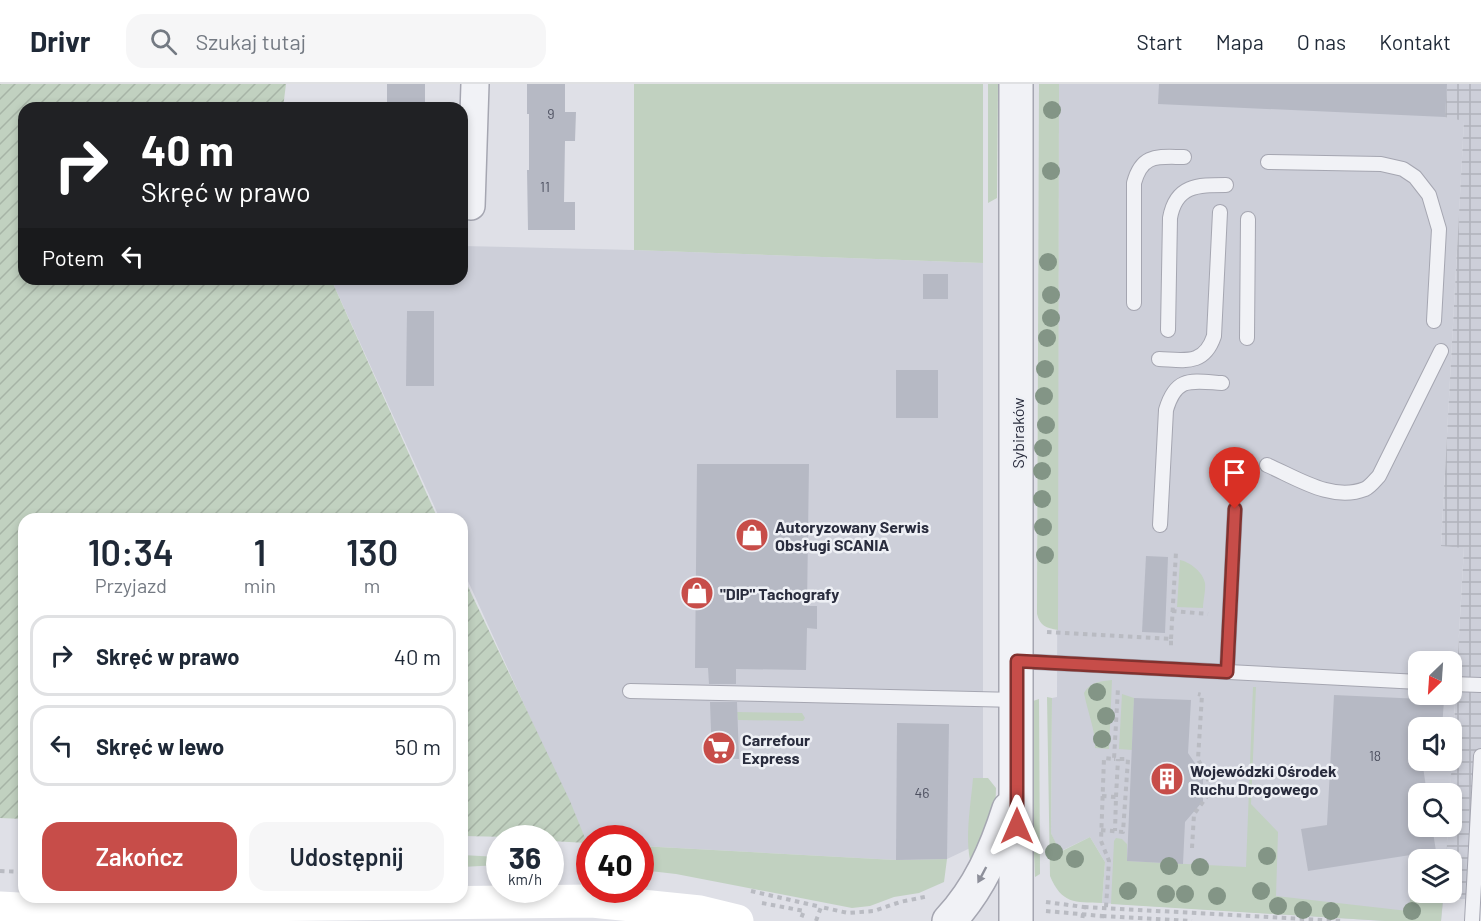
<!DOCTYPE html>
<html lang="pl">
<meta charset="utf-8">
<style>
body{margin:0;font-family:Barlow,sans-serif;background:#f6f6f7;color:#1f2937;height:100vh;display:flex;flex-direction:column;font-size:22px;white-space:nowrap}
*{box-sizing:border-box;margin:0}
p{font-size:20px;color:#747a83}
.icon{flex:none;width:33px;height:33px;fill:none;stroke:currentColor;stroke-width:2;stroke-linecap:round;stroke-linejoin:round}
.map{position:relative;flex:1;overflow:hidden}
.details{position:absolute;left:18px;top:429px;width:450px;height:390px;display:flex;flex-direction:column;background:#fff;border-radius:18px;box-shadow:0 3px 9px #0003}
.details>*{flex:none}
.hud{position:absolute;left:18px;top:18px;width:450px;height:183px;border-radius:18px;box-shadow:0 3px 9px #0003;background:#202124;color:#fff;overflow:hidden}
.needle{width:39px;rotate:205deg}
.tools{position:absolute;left:1408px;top:567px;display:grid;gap:12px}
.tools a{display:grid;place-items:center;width:54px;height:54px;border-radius:12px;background:#fff;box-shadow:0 3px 9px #0003;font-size:30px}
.speed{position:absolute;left:486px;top:741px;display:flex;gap:12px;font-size:30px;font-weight:700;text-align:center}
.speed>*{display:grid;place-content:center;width:78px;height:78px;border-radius:50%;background:#fff;box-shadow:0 3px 9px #0003;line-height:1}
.speed small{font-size:15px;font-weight:400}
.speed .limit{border:9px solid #d22;background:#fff;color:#111}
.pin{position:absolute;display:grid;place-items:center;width:51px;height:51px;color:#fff;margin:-62px -26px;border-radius:50% 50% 50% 0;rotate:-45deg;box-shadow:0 0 6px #0007}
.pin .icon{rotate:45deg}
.me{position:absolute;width:66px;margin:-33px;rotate:0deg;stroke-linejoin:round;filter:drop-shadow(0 0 4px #0008)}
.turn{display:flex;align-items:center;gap:21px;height:126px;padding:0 24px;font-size:27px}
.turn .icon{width:78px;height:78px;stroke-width:2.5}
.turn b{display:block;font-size:42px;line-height:51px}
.then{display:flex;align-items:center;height:57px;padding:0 24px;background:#0003;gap:12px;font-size:22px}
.eta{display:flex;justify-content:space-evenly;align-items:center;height:102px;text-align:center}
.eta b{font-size:36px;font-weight:600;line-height:42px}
.action{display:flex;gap:12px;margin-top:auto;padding:12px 24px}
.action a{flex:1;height:69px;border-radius:18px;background:#c74d49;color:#fff;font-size:24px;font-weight:600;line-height:69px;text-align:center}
.action a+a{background:#f6f6f7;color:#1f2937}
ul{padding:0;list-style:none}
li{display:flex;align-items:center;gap:18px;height:81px;margin:0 12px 9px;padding:0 12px;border:3px solid #e0e1e3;border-radius:18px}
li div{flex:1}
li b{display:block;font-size:22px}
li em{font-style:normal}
header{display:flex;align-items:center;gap:36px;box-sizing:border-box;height:84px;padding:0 30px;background:#fff;border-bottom:2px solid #e0e1e3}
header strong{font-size:28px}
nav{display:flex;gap:33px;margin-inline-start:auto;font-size:21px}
.search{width:420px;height:54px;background:#f6f6f7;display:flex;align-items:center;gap:15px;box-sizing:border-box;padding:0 21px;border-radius:18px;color:#747a83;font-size:22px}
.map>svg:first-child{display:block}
</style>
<header>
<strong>Drivr</strong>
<div class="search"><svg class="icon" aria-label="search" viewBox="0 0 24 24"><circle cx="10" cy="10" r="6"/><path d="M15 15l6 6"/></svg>Szukaj tutaj</div>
<nav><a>Start</a><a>Mapa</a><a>O nas</a><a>Kontakt</a></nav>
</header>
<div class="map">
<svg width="1481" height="837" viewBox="0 0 1481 837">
<defs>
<pattern id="industrial-grid" width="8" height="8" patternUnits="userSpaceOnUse" patternTransform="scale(1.5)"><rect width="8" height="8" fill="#cdcfd9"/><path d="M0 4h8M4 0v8" fill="none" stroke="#b0b2bb"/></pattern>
<pattern id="garden-furrows" width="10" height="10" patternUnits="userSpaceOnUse" patternTransform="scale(1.5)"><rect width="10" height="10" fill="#c1d1c0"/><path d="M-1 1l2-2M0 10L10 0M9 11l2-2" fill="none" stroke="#a6b4a6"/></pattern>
</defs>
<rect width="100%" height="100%" fill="#dfe0e7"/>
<g fill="#cdcfd9" fill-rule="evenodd">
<path d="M 1059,0 L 1447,0 L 1464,37 L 1441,461 L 1464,463 L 1452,670 L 1452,644 L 1419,644 L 1419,676 L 1452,677 L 1450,709 L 1419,710 L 1419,742 L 1448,743 L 1446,775 L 1419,776 L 1419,808 L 1444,809 L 1441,837 L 1385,837 L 1102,819 L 1105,778 L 1090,753 L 1059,768 L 1051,749 L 1052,614 L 1057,613 ZM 1419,578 L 1452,578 L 1452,610 L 1419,610 Z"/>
<polygon points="462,162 634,166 983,179 983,758 947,775 896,776 641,762 640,754 590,754 589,759 587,759 462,484 462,435 440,435 331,195 462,195"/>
</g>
<polygon fill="url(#industrial-grid)" points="1447,0 1481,0 1481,816 1443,814 1444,809 1452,808 1452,776 1446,775 1448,743 1452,742 1452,710 1450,709 1464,464 1441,462 1464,37 1445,33"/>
<g fill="#c1d1c0">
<polygon points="634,0 983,0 983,179 634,166"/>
<polygon points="988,0 998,0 997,114 988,119"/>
<path d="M 1039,0 L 1059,0 L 1058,546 C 1046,544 1040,542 1037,530 Z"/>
<path d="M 1180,476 C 1190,478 1203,488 1205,499 C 1206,506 1203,517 1203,524 L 1177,523 Z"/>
<path d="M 1112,596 L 1109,665 L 1095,664 C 1096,648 1087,626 1084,609 C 1090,598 1101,597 1112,596 Z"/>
<polygon points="1253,603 1256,603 1251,720 1278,748 1276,812 1408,827 1411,812 1443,814 1441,837 1385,837 1111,820 1114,757 1116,754 1122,755 1127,760 1127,777 1246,783"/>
<polygon points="1122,610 1134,614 1132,666 1119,665"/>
<path d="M 1047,613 L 1052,614 L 1051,749 L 1060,768 L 1090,753 L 1105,778 L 1102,819 C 1074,818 1062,820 1050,792 Z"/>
<polygon points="1039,615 1040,790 1035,793 1028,626 1033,617"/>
<polygon points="737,628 802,629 805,634 803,637 738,636"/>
<path d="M 973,694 L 988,694 L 996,704 L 995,737 L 973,785 C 963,761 971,720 973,694 Z"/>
<polygon points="640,762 896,776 947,775 944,798 919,809 894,813 870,822 852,824 676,790 641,786"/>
<polygon points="462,771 499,773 499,781 462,783"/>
</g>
<g fill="url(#garden-furrows)">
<polygon points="0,0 286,0 283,24 24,24 24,195 331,195 438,435 24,435 24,735 0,734"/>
<polygon points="462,490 570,717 587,759 551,757 550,754 462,752"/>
</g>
<g fill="#b6b9c4">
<rect x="387" y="0" width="38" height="24"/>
<polygon points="527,0 565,0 565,28 576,28 575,57 565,57 564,118 575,118 575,146 528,146 527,86 529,86 529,30 527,30"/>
<polygon points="1159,0 1447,0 1445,33 1158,20"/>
<rect x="923" y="190" width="25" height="25"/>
<polygon points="407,227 434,227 434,302 406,302"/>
<rect x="896" y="286" width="42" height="48"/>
<polygon points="697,380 809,380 807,522 817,522 817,545 807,544 806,586 736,585 736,600 709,600 708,584 695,584"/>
<polygon points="1146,472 1168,473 1165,549 1142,548"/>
<polygon points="1334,611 1444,616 1442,644 1418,644 1419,676 1422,676 1427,710 1419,710 1419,742 1432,742 1436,767 1308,787 1301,745 1327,741"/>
<polygon points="1134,614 1191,616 1188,669 1203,691 1203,717 1185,738 1183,780 1127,777"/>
<polygon points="710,618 737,618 739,675 712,674"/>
<polygon points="897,639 949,640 947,775 896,776"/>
</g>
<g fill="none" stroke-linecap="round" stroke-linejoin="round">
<g stroke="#a5a6b1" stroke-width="16">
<g id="service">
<polyline points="1268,78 1381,80 1403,85 1415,93 1429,111 1439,145 1434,237"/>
<path d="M 1134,219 L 1134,99 C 1142,69 1158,73 1184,73"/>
<path d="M 1168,246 L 1170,134 C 1176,101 1197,101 1226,101"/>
<polyline points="1247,254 1248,135"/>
<path d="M 1159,275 C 1184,276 1204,282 1214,252 L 1220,128"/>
<path d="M 1267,381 C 1297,394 1332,418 1365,405 C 1371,402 1375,396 1379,392 L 1441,267"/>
<path d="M 1160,441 L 1166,326 C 1176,292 1191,297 1222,299"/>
<polyline points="1017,577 1419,598"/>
<polyline points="1227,588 1235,425"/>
<polyline points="1452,600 1481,601"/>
<polyline points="630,607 1017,616"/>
<polyline points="1472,837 1481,672"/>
</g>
</g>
<g stroke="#a5a6b1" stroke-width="30">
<polyline id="minor" points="471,122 475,0"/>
</g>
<g stroke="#a5a6b1" stroke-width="36">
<g id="tertiary">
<polyline points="1016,0 1016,837"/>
<path d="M 949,837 C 979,805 996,766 1009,725"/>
</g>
</g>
<g stroke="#b9bbc2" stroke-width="4" stroke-dasharray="4.5 4.5" stroke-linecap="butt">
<polyline points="1172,527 1208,530"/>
<polyline points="1047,548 1171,555 1171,565"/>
<polyline points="1171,555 1176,468"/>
<polyline points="1102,712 1116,713 1115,747"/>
<polyline points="1116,713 1118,675"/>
<polyline points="1101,746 1123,748 1128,675 1114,675"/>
<polyline points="1192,764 1194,730 1206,714 1210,700 1198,675 1202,611 1198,610"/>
<polyline points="0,787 24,788"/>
<polyline points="751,807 821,823"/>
<polyline points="1046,818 1084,823 1082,837"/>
<polyline points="762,819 804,827 800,837"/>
<polyline points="1084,823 1343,837"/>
<polyline points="1106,823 1109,777 1101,757 1104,674 1114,675 1118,604"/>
<polyline points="1046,827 1102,832 1102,837"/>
<polyline points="1102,832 1192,837"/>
<polyline points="816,837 821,823 848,829 874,827 900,818 929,812"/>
</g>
<use href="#service" stroke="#f1f2f6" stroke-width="14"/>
<use href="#minor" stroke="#f1f2f6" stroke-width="27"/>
<use href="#tertiary" stroke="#f1f2f6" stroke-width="33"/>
<g stroke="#fff" stroke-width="33">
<polyline points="0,824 187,834"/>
<polyline points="166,834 243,821 592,817 700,828 737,837"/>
</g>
</g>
<g fill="#839586">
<circle cx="1052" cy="26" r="9"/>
<circle cx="1051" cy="87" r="9"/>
<circle cx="1048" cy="178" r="9"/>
<circle cx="1051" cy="211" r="9"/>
<circle cx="1051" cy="234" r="9"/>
<circle cx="1047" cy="254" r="9"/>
<circle cx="1045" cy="285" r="9"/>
<circle cx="1044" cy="312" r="9"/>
<circle cx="1046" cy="341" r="9"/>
<circle cx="1043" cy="364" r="9"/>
<circle cx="1042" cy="387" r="9"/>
<circle cx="1042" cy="415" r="9"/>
<circle cx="1043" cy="443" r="9"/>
<circle cx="1045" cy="471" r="9"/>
<circle cx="1097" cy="608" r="9"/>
<circle cx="1106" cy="632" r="9"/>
<circle cx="1102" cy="655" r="9"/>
<circle cx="1054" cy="768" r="9"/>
<circle cx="1267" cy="772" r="9"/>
<circle cx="1075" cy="775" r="9"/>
<circle cx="1169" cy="782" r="9"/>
<circle cx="1200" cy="783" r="9"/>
<circle cx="1128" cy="807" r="9"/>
<circle cx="1261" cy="807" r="9"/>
<circle cx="1166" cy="810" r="9"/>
<circle cx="1185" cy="810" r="9"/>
<circle cx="1217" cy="812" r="9"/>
<circle cx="1278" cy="822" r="9"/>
<circle cx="1303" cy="826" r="9"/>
<circle cx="1331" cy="827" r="9"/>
<circle cx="1412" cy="827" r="9"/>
</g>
<defs><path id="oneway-solid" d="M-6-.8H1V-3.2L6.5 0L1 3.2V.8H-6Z" transform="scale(1.5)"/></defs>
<use fill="#8d8f9a" href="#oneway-solid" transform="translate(982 791) rotate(118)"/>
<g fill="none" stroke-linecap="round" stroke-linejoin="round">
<g stroke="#81322f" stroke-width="15">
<polyline id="route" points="1017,742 1017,577 1227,588 1235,425"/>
</g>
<use href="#route" stroke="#c74d49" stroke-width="10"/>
</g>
<defs>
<g id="shop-disc" transform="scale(1.725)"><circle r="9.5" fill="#c74d49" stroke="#eef0f5"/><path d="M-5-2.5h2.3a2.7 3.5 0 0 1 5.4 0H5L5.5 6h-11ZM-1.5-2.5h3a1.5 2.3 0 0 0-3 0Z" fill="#fff"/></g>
<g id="supermarket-disc" transform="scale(1.725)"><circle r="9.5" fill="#c74d49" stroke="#eef0f5"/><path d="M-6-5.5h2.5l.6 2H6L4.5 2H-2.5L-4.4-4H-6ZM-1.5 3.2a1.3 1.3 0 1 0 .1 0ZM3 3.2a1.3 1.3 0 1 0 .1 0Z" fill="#fff"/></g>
<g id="building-disc" transform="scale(1.725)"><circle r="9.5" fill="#c74d49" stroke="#eef0f5"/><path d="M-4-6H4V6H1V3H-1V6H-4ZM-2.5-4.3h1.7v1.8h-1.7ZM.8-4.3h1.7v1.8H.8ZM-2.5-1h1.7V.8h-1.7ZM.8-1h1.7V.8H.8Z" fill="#fff"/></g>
</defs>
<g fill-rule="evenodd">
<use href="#shop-disc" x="752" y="451"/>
<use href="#shop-disc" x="697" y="509"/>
<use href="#supermarket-disc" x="719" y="664"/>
<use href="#building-disc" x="1167" y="695"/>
</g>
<g text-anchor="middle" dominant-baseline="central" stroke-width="5" stroke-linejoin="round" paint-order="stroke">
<g font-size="14" fill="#4c4f5f">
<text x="551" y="29">9</text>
<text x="545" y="102">11</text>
<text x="1375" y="671">18</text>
<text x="922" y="708">46</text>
</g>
<g font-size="16" fill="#292c3d" stroke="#eef0f5">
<text transform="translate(1017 349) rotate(-90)">Sybiraków</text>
</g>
<g font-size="16" font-weight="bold" fill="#292c3d" stroke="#eef0f5" text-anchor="start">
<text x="775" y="442">Autoryzowany Serwis<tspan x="775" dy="18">Obsługi SCANIA</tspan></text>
<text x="720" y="509">"DIP" Tachografy</text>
<text x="742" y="655">Carrefour<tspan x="742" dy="18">Express</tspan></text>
<text x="1190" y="686">Wojewódzki Ośrodek<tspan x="1190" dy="18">Ruchu Drogowego</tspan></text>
</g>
</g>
</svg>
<div class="tools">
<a><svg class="needle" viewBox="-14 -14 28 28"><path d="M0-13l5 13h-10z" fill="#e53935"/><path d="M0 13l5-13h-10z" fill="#747a83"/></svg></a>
<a><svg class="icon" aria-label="sound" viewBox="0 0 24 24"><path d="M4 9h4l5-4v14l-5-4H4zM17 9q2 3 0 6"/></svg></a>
<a><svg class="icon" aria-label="search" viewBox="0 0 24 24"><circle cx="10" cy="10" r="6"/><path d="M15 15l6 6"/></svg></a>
<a><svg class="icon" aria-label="layers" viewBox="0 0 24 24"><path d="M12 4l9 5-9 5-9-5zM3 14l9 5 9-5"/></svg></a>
</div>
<div class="speed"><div>36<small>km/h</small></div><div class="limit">40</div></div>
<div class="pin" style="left:1235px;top:425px;background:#d93025"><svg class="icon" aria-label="arrive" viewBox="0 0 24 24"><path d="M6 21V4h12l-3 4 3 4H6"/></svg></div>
<svg class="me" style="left:1017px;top:742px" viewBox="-20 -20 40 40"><path d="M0-17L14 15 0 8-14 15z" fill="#c74d49" stroke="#fff" stroke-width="4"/></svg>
<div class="hud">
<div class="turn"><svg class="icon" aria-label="right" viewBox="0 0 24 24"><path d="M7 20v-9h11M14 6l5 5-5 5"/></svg><div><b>40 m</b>Skręć w prawo</div></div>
<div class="then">Potem<svg class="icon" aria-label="left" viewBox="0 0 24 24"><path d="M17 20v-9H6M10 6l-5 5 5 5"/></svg></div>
</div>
<section class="details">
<div class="eta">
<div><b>10:34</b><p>Przyjazd</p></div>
<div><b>1</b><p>min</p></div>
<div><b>130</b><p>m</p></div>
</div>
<ul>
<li><svg class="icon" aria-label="right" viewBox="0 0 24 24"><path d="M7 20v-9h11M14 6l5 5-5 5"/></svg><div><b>Skręć w prawo</b></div><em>40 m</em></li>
<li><svg class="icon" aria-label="left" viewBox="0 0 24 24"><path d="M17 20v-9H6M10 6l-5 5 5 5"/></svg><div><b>Skręć w lewo</b></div><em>50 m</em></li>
</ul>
<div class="action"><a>Zakończ</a><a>Udostępnij</a></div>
</section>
</div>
